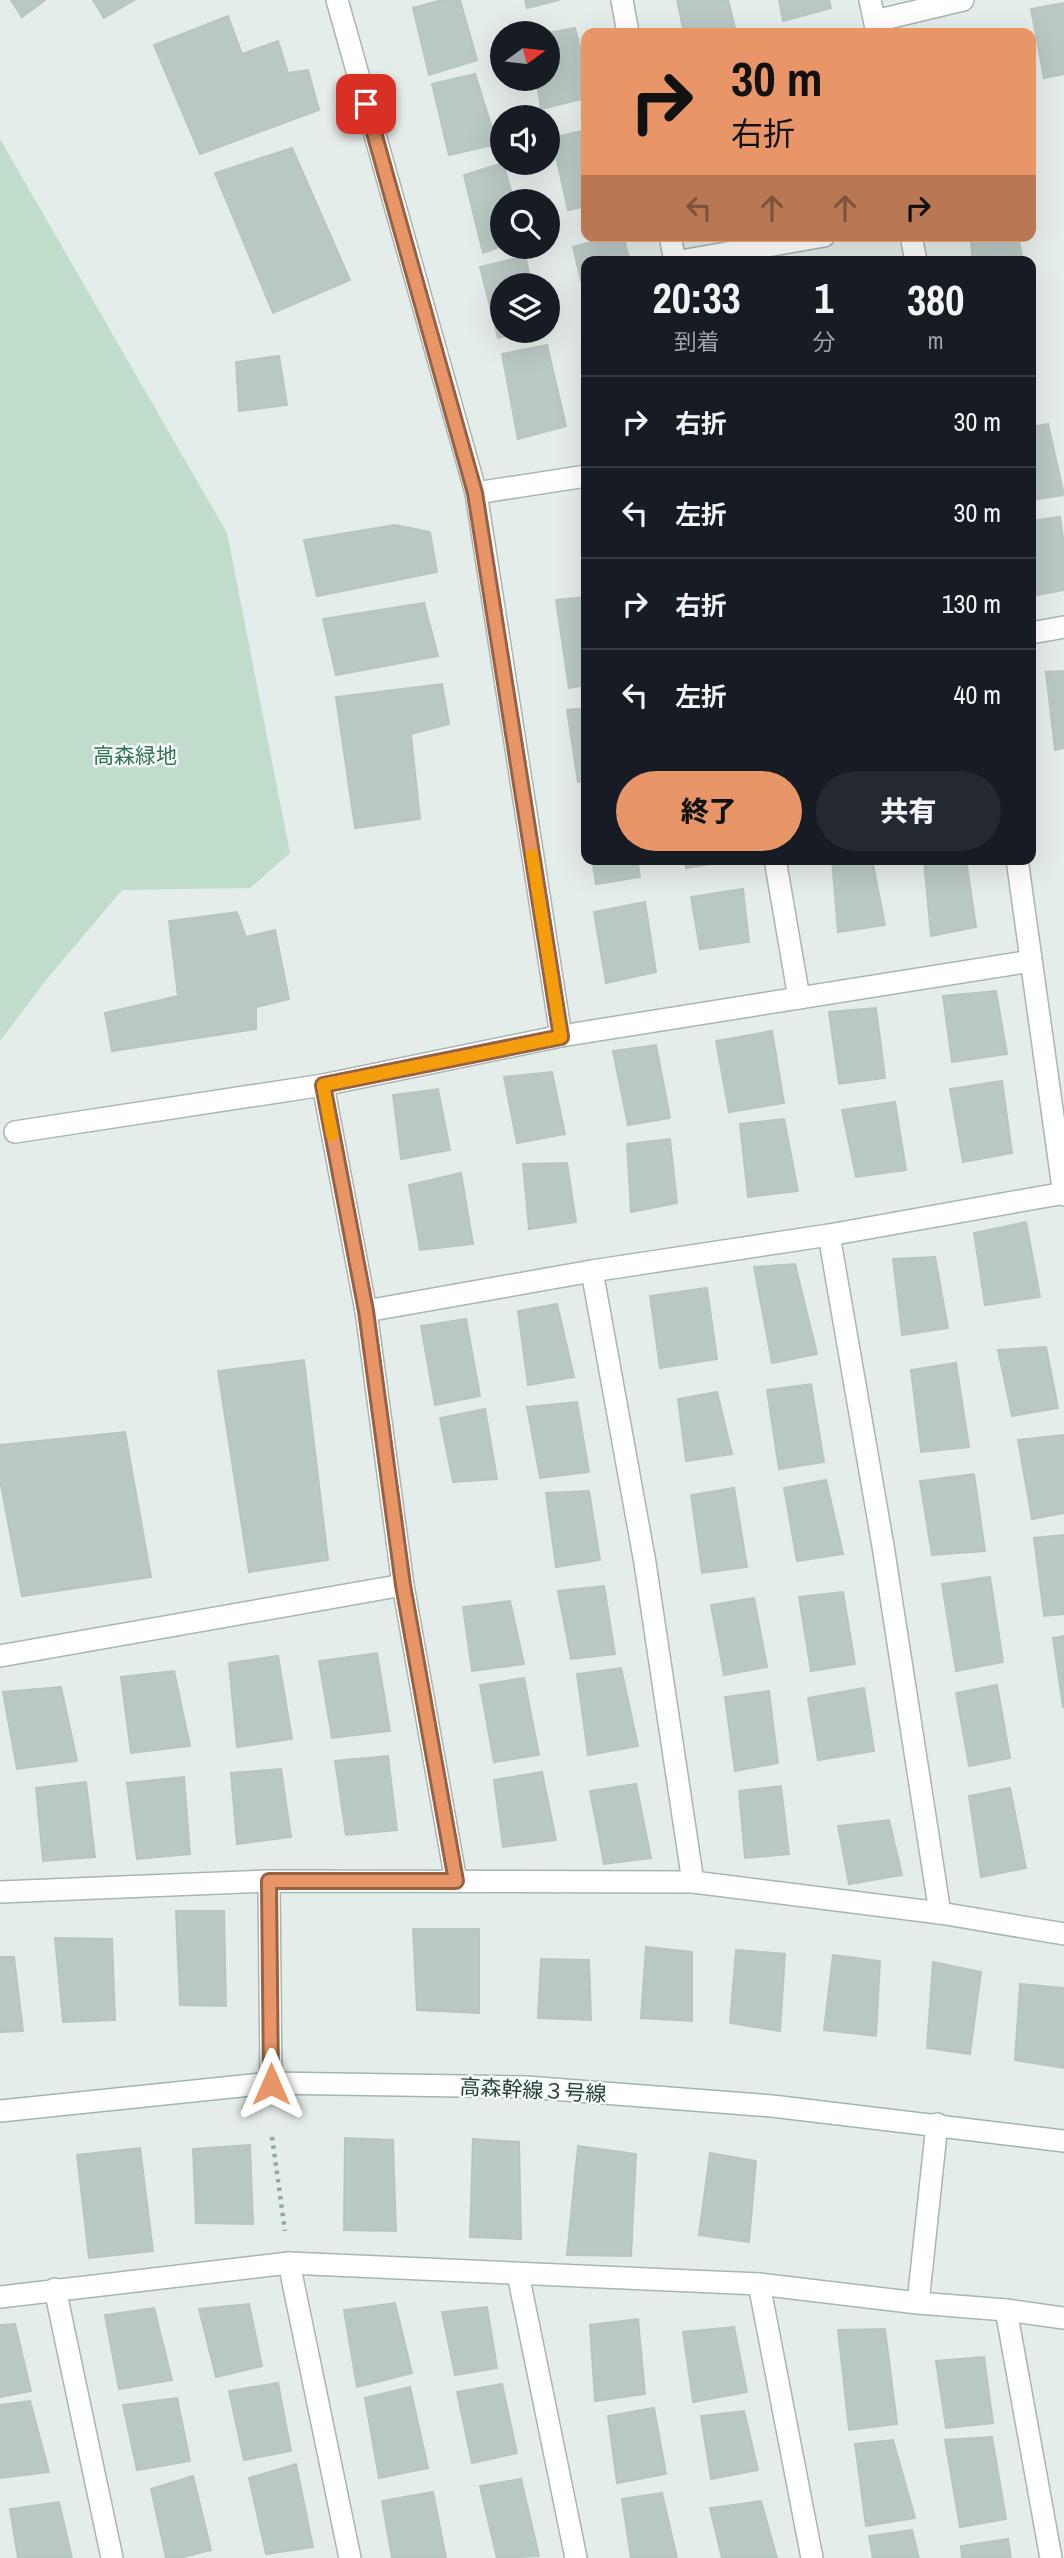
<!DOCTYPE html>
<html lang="ja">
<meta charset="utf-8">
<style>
body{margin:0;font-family:"Archivo Narrow","Noto Sans JP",sans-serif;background:#242831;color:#f1f3f6;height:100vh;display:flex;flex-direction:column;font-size:26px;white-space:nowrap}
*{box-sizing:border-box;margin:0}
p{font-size:23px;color:#9ea1a6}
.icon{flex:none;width:38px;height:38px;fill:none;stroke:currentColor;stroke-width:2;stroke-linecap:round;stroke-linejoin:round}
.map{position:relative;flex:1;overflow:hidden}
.sheet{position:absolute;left:581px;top:256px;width:455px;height:609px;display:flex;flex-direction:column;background:#171b24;border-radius:14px;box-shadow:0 7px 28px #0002}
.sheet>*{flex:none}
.top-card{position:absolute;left:581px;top:28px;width:455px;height:214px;border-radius:14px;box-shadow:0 7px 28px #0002;background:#e89668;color:#111;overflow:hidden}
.needle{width:46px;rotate:75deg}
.tools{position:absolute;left:490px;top:21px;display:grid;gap:14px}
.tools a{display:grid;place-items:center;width:70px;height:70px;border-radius:50%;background:#171b24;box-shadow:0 7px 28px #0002;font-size:35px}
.pin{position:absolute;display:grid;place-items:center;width:60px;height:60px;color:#fff;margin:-30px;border-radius:14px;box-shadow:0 4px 10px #0006}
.me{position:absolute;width:77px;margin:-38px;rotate:0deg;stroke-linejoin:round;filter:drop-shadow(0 0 5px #0008)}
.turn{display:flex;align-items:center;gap:24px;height:147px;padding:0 35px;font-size:32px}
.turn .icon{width:91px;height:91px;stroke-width:2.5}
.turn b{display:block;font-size:49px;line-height:60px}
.lanes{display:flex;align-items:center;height:66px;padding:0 35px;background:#0003;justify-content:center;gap:35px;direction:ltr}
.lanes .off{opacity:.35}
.eta{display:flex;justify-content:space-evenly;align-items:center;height:119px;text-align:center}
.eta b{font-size:42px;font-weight:800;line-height:49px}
.action{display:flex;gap:14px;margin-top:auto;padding:14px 35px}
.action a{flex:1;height:80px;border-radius:42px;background:#e89668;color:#111;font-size:28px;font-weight:800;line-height:80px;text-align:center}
.action a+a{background:#242831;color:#f1f3f6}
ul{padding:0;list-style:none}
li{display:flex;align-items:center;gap:21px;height:91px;padding:0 35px;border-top:2px solid #363941}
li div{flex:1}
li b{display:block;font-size:26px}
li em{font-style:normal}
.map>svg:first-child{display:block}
</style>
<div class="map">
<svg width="1064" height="2558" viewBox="0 0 1064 2558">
<rect width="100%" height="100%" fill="#e5edea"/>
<polygon fill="#c0dccb" points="0,139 227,533 290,853 250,888 122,890 46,980 0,1041"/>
<g fill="#bac8c4" stroke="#b8c6c2" stroke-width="2">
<polygon points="11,0 45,0 22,17"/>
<polygon points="93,0 134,0 104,18"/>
<polygon points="442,0 460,0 477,60 429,75 413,8"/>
<polygon points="525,0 559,0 527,8"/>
<polygon points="677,0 728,0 736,32 684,33"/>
<polygon points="779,0 829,0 831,8 783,21"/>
<polygon points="1064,3 1064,74 1044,78 1031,9"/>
<polygon points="228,16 242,54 278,41 288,73 308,70 319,110 200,154 154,45"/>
<polygon points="575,28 586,68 586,98 541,109 536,79 548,79 548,33"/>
<polygon points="475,74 497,144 449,155 432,84"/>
<polygon points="586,130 586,206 568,210 552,138"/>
<polygon points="292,148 350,280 273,313 215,173"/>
<polygon points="503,163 514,201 502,201 502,246 483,253 464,175"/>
<polygon points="614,236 623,236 630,261 586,261 586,302 573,247"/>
<polygon points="970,236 1018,236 1023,261 973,261"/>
<polygon points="525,256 532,285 502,285 502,331 524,331 498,338 480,267"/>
<polygon points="547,345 566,426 518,439 502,354"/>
<polygon points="279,356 287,405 239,411 236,362"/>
<polygon points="1048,424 1064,495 1031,500 1031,427"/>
<polygon points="1060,517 1064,544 1064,590 1031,596 1031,521"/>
<polygon points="395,525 430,532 437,572 317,596 304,540"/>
<polygon points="586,597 586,685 569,688 556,600"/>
<polygon points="424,603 438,656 336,675 323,619"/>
<polygon points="1064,671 1064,748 1055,750 1046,672"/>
<polygon points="442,684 449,724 411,734 420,819 355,828 336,697"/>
<polygon points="586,708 586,781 578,782 567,710"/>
<polygon points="592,859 637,859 640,877 596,884"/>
<polygon points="685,859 732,859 733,860 686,868"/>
<polygon points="832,859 872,859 885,925 838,932"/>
<polygon points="966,859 976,927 931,936 924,861"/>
<polygon points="743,889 749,942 700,949 691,897"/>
<polygon points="645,902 656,972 606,983 594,912"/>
<polygon points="237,912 246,937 275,930 289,999 256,1007 256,1029 112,1051 105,1013 178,996 169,921"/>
<polygon points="996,991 1007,1054 952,1062 943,996"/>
<polygon points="876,1008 885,1078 839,1084 829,1012"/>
<polygon points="772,1031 784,1103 729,1112 716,1041"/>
<polygon points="656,1045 670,1118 628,1125 613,1051"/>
<polygon points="552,1072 565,1134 517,1143 504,1077"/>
<polygon points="1002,1081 1012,1153 963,1162 950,1089"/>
<polygon points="438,1089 450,1150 401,1159 393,1095"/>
<polygon points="895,1102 906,1170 856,1177 842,1110"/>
<polygon points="784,1119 798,1191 748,1197 740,1124"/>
<polygon points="670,1139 677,1203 631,1212 627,1144"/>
<polygon points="567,1163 576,1222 529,1229 523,1164"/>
<polygon points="461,1173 473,1244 420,1250 409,1185"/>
<polygon points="1026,1222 1040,1297 985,1305 974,1233"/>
<polygon points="935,1257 948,1328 902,1335 893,1259"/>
<polygon points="795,1264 817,1354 772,1363 754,1267"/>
<polygon points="707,1288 717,1359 660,1368 650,1296"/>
<polygon points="557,1304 574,1377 528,1385 518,1311"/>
<polygon points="466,1319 480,1396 435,1405 421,1326"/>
<polygon points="1046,1347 1058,1408 1012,1416 998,1350"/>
<polygon points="304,1360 328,1560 249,1572 218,1371"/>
<polygon points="956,1363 969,1447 921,1452 911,1370"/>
<polygon points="811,1384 824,1462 779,1469 767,1390"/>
<polygon points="717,1392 732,1454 686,1461 678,1399"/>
<polygon points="577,1402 589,1472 540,1478 527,1407"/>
<polygon points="485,1409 497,1479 453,1482 440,1418"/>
<polygon points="125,1432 151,1577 22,1596 0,1480 0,1445"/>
<polygon points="1064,1435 1064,1513 1032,1519 1018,1440"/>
<polygon points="974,1474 985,1551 932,1555 920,1481"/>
<polygon points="826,1480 843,1554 797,1561 784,1488"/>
<polygon points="734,1488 747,1567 702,1573 691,1495"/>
<polygon points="589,1491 600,1560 556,1567 546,1493"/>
<polygon points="1064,1535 1064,1614 1044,1616 1034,1538"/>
<polygon points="990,1577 1003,1662 956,1671 942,1584"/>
<polygon points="604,1586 615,1654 571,1659 558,1591"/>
<polygon points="843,1592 855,1664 811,1671 799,1597"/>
<polygon points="754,1598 767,1667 724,1675 711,1605"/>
<polygon points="510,1601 524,1664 472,1671 463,1607"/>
<polygon points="1064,1636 1064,1707 1063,1707 1053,1638"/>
<polygon points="377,1653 390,1731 332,1738 319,1661"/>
<polygon points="278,1656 292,1739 237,1747 229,1663"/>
<polygon points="621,1668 638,1746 588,1755 577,1674"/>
<polygon points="174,1671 190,1746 131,1753 121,1677"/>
<polygon points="524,1678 539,1755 494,1762 480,1685"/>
<polygon points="997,1685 1010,1758 969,1766 956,1693"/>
<polygon points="61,1687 77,1761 17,1769 3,1692"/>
<polygon points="864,1688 874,1751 818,1760 808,1698"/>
<polygon points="769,1691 778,1763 735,1771 725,1697"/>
<polygon points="388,1756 397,1830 346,1835 335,1761"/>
<polygon points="281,1769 291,1837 237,1844 231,1773"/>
<polygon points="542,1772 556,1840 503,1847 494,1780"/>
<polygon points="184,1777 190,1854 137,1859 127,1783"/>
<polygon points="86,1782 95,1857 43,1861 36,1788"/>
<polygon points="636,1784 651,1858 604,1864 590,1791"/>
<polygon points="781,1786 789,1854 745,1858 739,1791"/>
<polygon points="1010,1788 1026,1868 981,1877 969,1796"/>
<polygon points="889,1820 902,1875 849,1884 838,1826"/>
<polygon points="176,1911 224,1911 226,2006 180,2005"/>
<polygon points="413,1929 479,1929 479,2013 417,2010"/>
<polygon points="55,1938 112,1939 115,2020 63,2022"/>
<polygon points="646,1947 692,1952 692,2021 641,2018"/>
<polygon points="736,1950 785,1954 780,2031 730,2023"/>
<polygon points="833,1955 880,1961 876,2036 824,2030"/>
<polygon points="0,1957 14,1957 23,2031 0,2032"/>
<polygon points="541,1959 589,1960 591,2020 538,2018"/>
<polygon points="933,1962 981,1972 970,2054 927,2048"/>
<polygon points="1020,1984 1064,1988 1064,2068 1015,2060"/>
<polygon points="345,2138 393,2140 396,2231 344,2230"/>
<polygon points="473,2139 519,2142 521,2239 470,2237"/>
<polygon points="250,2145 253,2224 196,2223 193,2149"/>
<polygon points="578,2146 636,2154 631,2256 567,2255"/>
<polygon points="140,2148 153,2251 89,2258 77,2155"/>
<polygon points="710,2153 756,2161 749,2242 699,2235"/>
<polygon points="395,2303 412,2373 357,2387 344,2310"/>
<polygon points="249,2304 262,2366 216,2377 199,2309"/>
<polygon points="487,2307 497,2368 455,2375 442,2312"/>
<polygon points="154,2308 172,2380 119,2389 105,2315"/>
<polygon points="638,2319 645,2394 595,2401 590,2325"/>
<polygon points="15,2324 31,2391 0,2397 0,2325"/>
<polygon points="734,2327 747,2392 693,2402 683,2332"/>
<polygon points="885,2329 897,2424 849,2430 838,2330"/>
<polygon points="984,2357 993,2423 946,2428 936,2361"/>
<polygon points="278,2383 291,2451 244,2460 229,2391"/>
<polygon points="502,2384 517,2453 472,2463 457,2392"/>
<polygon points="410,2387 428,2468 379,2478 365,2398"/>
<polygon points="177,2398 190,2461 137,2470 123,2405"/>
<polygon points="30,2401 49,2472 0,2478 0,2405"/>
<polygon points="654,2408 666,2474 617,2483 608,2416"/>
<polygon points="744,2411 758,2470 711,2479 701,2416"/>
<polygon points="992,2437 1006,2519 960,2527 945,2440"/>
<polygon points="893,2440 915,2518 866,2526 855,2444"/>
<polygon points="296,2464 313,2547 266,2554 249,2478"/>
<polygon points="193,2476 211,2550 179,2558 166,2558 151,2489"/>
<polygon points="521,2479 539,2556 497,2558 480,2486"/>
<polygon points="433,2492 446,2558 392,2558 382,2501"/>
<polygon points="662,2493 677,2558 631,2558 622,2499"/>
<polygon points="761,2501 777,2558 722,2558 710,2508"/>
<polygon points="59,2502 72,2558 18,2558 10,2509"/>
<polygon points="912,2530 919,2558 873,2558 869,2536"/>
<polygon points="1008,2539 1011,2558 962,2558 961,2546"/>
</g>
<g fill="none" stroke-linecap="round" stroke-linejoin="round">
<g stroke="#a8b5b2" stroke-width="24">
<g id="street">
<polyline points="337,0 476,493 561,1036"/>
<polyline points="622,0 628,33"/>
<polyline points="870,0 877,33"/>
<polyline points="875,21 963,0"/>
<polyline points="670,236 675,261"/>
<polyline points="911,236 916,261"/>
<polyline points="681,261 824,236"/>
<polyline points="476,493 586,476"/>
<polyline points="1031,633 1064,627"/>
<polyline points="775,859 799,998"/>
<polyline points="1017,859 1064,1195"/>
<polyline points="323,1085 366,1311 403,1585 456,1881"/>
<polyline points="15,1132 323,1085 561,1036 1031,961"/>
<polyline points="829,1235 883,1546 940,1913"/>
<polyline points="592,1271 645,1563 693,1882"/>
<polyline points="366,1311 592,1271 829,1235 1064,1193"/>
<polyline points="0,1656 403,1585"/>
<polyline points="269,1881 271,2083"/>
<polyline points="0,1892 269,1881 693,1882 940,1913 1064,1934"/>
<polyline points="289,2263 350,2558"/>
<polyline points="518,2274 576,2558"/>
<polyline points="759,2284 812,2558"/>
<polyline points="55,2289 112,2558"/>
<polyline points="0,2297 289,2263 759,2284 918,2303 1006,2310 1064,2318"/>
<polyline points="918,2303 937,2124"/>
<polyline points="1006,2310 1051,2558"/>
</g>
</g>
<g stroke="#a1b5b0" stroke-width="24">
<polyline id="secondary" points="0,2111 271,2083 526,2087 772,2106 1064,2141"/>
</g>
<polyline stroke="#88aea6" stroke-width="4.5" stroke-dasharray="3.5 5" stroke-linecap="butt" points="272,2137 285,2231"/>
<use href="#street" stroke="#fff" stroke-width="21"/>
<use href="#secondary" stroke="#fff" stroke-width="21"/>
</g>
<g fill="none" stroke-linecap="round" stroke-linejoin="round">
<g stroke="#976244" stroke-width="18">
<polyline id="route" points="271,2084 269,1881 456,1881 403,1585 366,1311 323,1085 561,1037 475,493 366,104"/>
</g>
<use href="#route" stroke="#e89668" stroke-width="12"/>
<polyline stroke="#f59e0b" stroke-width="12" points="332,1135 323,1085 561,1037 532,855"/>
</g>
<g text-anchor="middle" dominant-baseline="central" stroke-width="5" stroke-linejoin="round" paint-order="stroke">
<g font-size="21" fill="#327252" stroke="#f5faf8">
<text x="135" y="755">高森緑地</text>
</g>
<g font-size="21" fill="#253e3a" stroke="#f5faf8">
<text transform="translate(533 2090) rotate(3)">高森幹線３号線</text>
</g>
</g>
</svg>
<div class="tools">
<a><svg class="needle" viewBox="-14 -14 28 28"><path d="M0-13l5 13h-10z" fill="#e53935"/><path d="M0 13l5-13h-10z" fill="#9ea1a6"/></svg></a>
<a><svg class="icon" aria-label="sound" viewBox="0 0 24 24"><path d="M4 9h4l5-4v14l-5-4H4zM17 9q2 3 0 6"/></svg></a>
<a><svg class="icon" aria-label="search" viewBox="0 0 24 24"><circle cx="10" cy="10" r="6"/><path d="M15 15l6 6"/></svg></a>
<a><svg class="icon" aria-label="layers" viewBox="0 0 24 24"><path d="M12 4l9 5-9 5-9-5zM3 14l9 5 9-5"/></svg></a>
</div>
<div class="pin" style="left:366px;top:104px;background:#d93025"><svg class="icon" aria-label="arrive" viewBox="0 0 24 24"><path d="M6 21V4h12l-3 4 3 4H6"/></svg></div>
<svg class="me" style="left:271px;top:2084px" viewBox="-20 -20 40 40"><path d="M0-17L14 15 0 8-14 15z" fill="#e89668" stroke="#fff" stroke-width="4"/></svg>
<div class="top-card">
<div class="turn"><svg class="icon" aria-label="right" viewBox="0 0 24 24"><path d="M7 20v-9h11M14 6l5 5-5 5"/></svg><div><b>30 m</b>右折</div></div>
<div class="lanes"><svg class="icon off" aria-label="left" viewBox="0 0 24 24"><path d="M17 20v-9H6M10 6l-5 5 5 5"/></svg><svg class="icon off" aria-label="ahead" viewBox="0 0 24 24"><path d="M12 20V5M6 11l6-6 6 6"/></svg><svg class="icon off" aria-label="ahead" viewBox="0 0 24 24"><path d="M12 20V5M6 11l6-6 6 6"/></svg><svg class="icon" aria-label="right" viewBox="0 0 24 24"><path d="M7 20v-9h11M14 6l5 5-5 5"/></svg></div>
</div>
<section class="sheet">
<div class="eta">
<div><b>20:33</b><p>到着</p></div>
<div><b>1</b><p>分</p></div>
<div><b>380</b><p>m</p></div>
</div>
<ul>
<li><svg class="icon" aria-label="right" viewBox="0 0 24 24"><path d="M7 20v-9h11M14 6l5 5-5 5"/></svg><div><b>右折</b></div><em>30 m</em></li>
<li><svg class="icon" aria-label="left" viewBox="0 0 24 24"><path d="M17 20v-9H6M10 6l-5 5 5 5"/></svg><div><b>左折</b></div><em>30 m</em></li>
<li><svg class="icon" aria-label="right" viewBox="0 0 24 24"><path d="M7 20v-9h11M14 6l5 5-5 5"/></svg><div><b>右折</b></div><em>130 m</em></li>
<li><svg class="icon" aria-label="left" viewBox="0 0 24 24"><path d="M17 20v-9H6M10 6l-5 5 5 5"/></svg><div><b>左折</b></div><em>40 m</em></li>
</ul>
<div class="action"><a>終了</a><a>共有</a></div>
</section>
</div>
